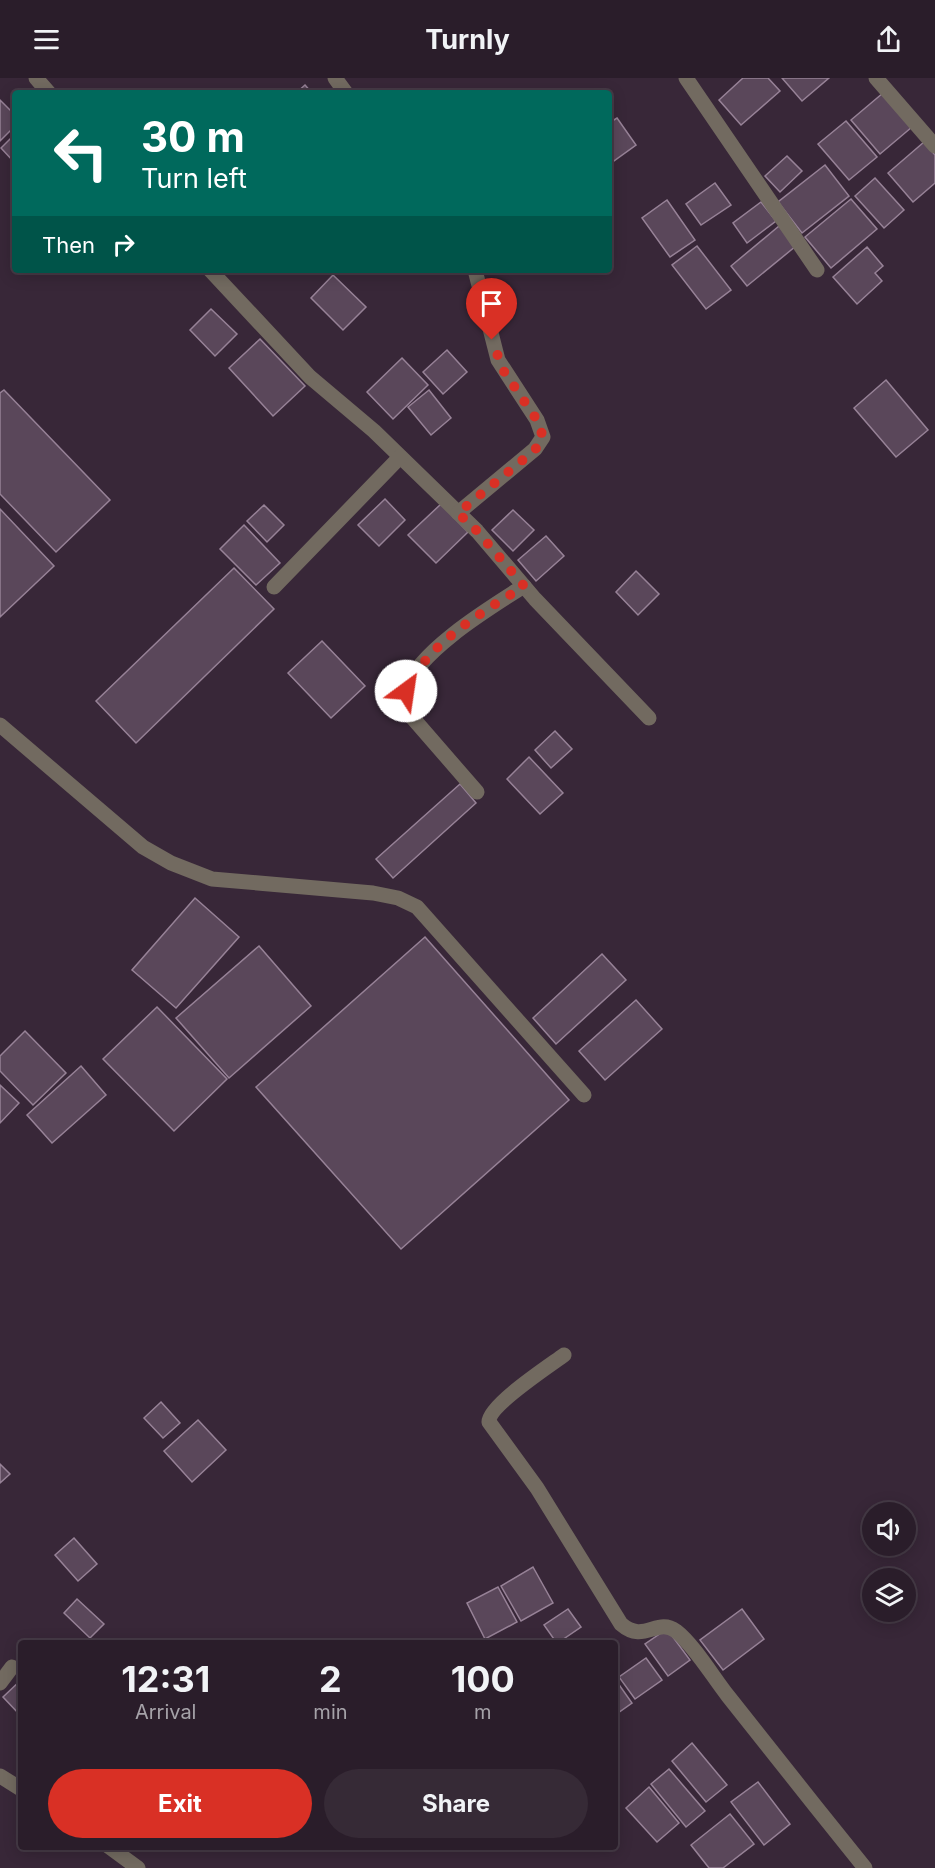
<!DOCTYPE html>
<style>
body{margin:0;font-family:Inter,sans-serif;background:#362a36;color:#f1f3f6;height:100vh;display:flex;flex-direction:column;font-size:22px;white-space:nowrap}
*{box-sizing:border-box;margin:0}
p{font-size:20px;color:#a5a2a8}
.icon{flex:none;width:33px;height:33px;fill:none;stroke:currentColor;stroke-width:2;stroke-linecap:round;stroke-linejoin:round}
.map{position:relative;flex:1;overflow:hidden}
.panel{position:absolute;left:18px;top:1562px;width:600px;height:210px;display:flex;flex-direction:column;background:#2a1d2a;border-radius:6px;box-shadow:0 3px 15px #0003,0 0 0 2px #463b47}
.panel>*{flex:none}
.guide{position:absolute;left:12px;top:12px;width:600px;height:183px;border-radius:6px;box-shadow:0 3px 15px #0003,0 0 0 2px #463b47;background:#00695c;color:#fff;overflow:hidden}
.controls{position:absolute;left:862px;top:1424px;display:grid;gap:12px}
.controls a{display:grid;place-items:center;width:54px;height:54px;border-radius:50%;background:#2a1d2a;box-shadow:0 3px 15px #0003,0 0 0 2px #463b47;font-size:30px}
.pin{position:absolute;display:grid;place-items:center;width:51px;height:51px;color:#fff;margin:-62px -26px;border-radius:50% 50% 50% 0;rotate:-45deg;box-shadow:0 0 6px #0007}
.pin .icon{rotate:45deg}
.me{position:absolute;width:66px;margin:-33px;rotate:31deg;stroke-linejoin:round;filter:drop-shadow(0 0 4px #0008)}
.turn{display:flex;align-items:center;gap:21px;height:126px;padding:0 30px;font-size:27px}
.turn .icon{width:78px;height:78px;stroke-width:2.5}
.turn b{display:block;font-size:42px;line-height:51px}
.then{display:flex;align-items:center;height:57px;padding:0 30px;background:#0003;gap:12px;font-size:22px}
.eta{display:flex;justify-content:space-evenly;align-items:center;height:102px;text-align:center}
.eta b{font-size:36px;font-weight:700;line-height:42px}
.action{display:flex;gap:12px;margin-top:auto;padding:12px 30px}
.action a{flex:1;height:69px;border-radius:36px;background:#d93025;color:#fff;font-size:24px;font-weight:700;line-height:69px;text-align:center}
.action a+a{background:#362a36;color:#f1f3f6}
header{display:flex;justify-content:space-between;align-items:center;height:78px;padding:0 30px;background:#2a1d2a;font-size:27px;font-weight:700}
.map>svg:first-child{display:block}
</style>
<header><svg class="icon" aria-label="menu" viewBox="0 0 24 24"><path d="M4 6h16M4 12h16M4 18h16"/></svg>Turnly<svg class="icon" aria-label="share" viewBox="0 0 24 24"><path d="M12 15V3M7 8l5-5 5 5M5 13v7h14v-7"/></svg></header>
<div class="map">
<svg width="935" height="1790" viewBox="0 0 935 1790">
<rect width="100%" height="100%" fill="#382738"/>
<g fill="#5a475a" stroke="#978297" stroke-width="1.5">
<polygon points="743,0 768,0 780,13 741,47 719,22"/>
<polygon points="782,0 829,0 802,23"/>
<polygon points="305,7 312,15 296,15"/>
<polygon points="883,15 912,49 880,76 851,42"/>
<polygon points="0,22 15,37 15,48 0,63"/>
<polygon points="617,40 636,67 611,85 609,45"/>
<polygon points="846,43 877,79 849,102 818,66"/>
<polygon points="15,56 15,85 1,70"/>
<polygon points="924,64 935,77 935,105 913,124 888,95"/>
<polygon points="787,78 802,93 780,114 765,98"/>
<polygon points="825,87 849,118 802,155 778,124"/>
<polygon points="875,100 904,132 884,150 855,118"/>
<polygon points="715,105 731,127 701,147 686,126"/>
<polygon points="851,121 877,151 831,190 805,159"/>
<polygon points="667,122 695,162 670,179 642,140"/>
<polygon points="761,124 776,143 747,165 733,145"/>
<polygon points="779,148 796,168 747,208 731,188"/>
<polygon points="697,168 731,212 706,231 672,187"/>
<polygon points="867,169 883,188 875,195 882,203 857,226 833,199"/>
<polygon points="333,197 366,229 343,252 311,220"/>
<polygon points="211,231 237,256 215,278 190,252"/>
<polygon points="260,261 305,308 273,338 229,290"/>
<polygon points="447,272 467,294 443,316 423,294"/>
<polygon points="402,280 428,307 393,341 367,314"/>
<polygon points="886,302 928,352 896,379 854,330"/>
<polygon points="4,312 110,422 56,474 0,416 0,315"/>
<polygon points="429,312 451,340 431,357 408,329"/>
<polygon points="385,421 405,442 379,468 358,447"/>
<polygon points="441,426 468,454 436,485 408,457"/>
<polygon points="264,427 284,447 267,464 247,443"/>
<polygon points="0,431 54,488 0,539"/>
<polygon points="513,432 534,452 513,473 492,452"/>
<polygon points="244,447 280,485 256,507 220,471"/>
<polygon points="546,458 564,478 536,503 518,482"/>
<polygon points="234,490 274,531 136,665 96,623"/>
<polygon points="636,493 659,516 638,537 616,514"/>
<polygon points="322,563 365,608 331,640 288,595"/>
<polygon points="555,653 572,671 551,690 535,672"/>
<polygon points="529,679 563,715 540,736 507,701"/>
<polygon points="460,706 476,725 393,800 376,781"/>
<polygon points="195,820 239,859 176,930 132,892"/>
<polygon points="425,859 569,1022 401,1171 256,1009"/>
<polygon points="259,868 311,928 229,1000 176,940"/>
<polygon points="602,876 626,902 556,966 533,940"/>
<polygon points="636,922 662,951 605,1002 579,973"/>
<polygon points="157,929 227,1001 174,1053 103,981"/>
<polygon points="25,953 66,995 33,1027 0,993 0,978"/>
<polygon points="81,988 106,1017 52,1065 27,1037"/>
<polygon points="0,1007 19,1025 0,1045"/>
<polygon points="161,1324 180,1345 163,1360 144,1340"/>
<polygon points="198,1342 226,1372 192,1404 164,1373"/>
<polygon points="0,1386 10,1396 0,1405"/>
<polygon points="74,1460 97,1486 78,1503 55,1477"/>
<polygon points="533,1489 553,1525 521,1543 501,1508"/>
<polygon points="498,1509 517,1544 485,1561 467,1525"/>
<polygon points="77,1521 104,1546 90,1560 64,1535"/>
<polygon points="568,1531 581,1549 559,1564 556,1564 544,1547"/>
<polygon points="742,1531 764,1561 723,1592 700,1562"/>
<polygon points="667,1551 690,1582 668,1598 645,1566"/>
<polygon points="646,1580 662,1602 635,1621 619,1599"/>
<polygon points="615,1601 632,1625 615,1637"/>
<polygon points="21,1602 21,1638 3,1619"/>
<polygon points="692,1665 727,1707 706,1724 672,1683"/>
<polygon points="669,1691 705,1733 686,1749 651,1706"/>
<polygon points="758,1704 790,1746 764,1767 731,1724"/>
<polygon points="649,1709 679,1745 657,1764 626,1730"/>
<polygon points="730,1736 754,1766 723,1790 709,1790 691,1767"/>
</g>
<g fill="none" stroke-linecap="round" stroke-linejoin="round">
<g stroke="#726a60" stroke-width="15">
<polyline points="36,0 49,15"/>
<polyline points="335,0 346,15"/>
<polyline points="686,0 817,192"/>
<polyline points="876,0 935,68"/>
<polyline points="210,192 310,299 374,353 477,453 535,521 649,640"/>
<polyline points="458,435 535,371 543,359 537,342 498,282 475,192"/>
<polyline points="274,509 400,379"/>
<polyline points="0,647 143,769 171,785 212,801 373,815 398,820 417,829 584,1017"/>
<path d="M 477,714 L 411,638 C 407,629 404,621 406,611 C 418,573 491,529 524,508"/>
<path d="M 564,1277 C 549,1288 488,1328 489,1344 L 537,1410 L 621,1546 C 644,1566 657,1539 676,1553 C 694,1567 713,1599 728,1618 C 773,1675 819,1733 865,1790"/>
<polyline points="0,1605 12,1589"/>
<polyline points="0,1698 21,1711"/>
<polyline points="108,1768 138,1790"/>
</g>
</g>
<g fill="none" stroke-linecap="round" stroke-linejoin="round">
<path stroke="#d93025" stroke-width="10" stroke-dasharray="0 18" d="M 406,613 C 427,565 482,535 524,508 L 477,453 L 458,435 L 535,372 L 543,359 L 537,342 L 503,292 L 492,262"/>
</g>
</svg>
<div class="controls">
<a><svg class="icon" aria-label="sound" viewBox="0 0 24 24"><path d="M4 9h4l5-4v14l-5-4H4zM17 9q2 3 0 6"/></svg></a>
<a><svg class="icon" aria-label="layers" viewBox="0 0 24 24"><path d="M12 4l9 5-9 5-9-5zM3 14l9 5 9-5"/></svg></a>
</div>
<div class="pin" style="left:492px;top:262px;background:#d93025"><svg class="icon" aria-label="arrive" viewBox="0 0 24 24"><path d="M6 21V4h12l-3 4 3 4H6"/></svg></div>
<svg class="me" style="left:406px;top:613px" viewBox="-20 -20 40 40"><circle r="19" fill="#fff"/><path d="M0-13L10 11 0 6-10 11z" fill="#d93025"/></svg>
<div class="guide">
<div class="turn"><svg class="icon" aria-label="left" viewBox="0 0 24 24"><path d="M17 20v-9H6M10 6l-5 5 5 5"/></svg><div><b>30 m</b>Turn left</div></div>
<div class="then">Then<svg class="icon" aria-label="right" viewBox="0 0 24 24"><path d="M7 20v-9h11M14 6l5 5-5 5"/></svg></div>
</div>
<section class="panel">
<div class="eta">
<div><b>12:31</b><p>Arrival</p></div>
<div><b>2</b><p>min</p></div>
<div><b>100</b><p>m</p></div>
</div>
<div class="action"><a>Exit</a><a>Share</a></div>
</section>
</div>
